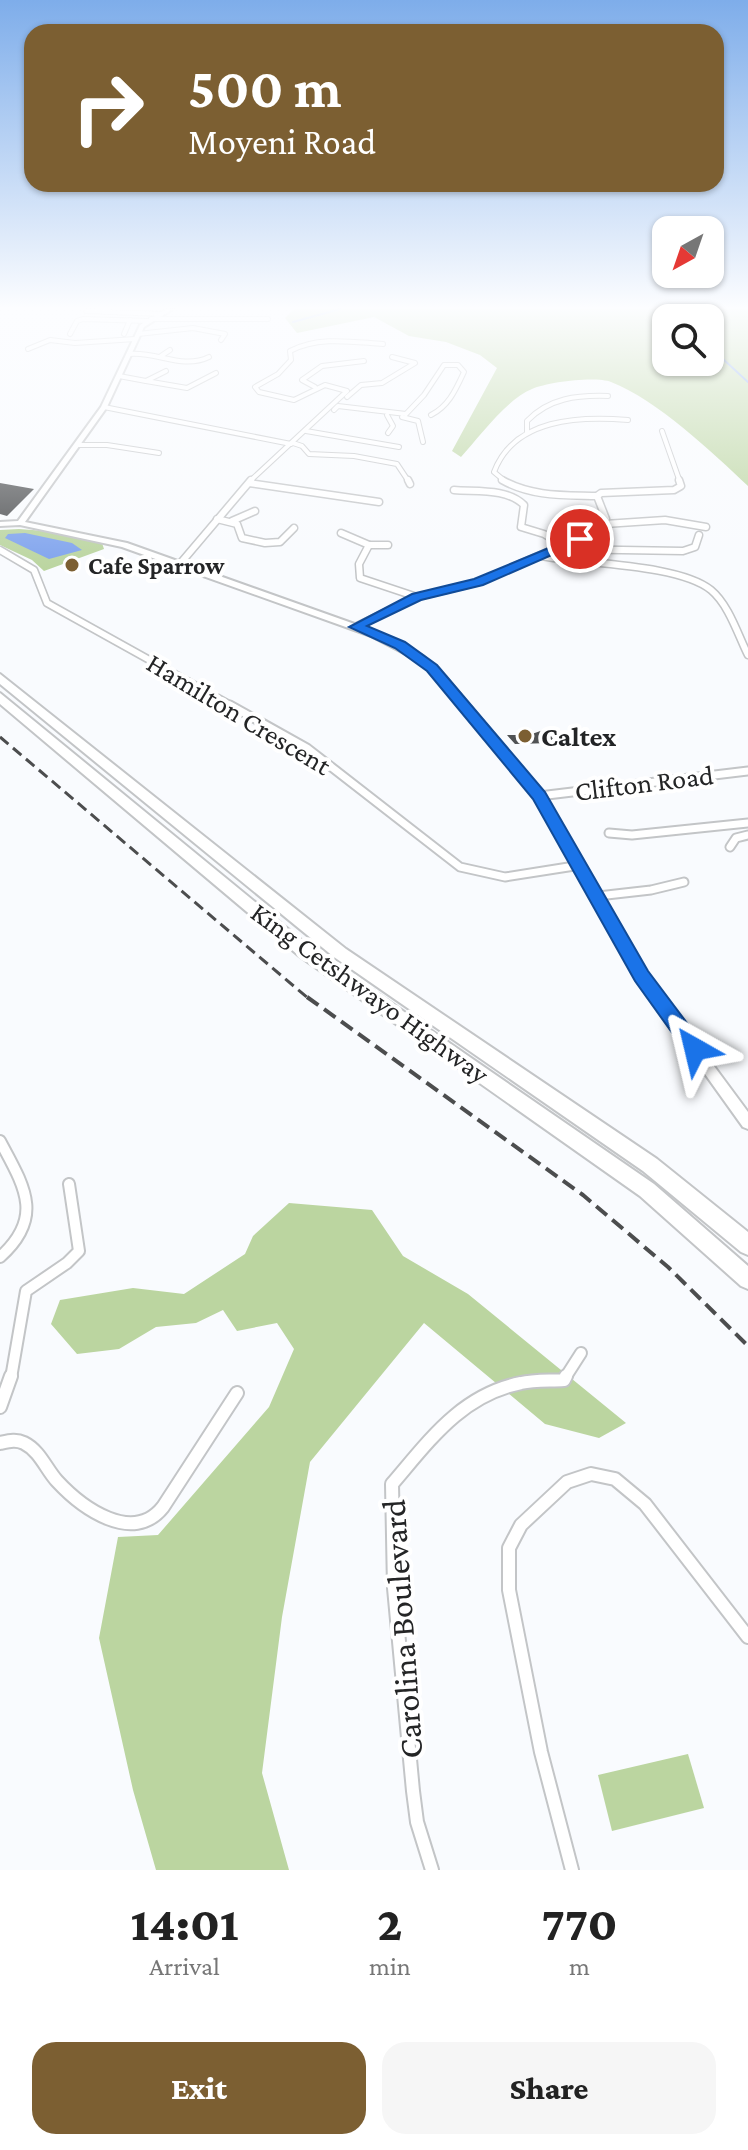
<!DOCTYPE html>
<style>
body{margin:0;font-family:"Crimson Pro",serif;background:#f6f6f6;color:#222;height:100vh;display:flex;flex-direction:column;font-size:30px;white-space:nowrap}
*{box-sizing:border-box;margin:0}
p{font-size:26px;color:#767676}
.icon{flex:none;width:44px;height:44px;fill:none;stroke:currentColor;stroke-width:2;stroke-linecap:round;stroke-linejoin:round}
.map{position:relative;height:1870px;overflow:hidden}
.drawer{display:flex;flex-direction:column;background:#fff;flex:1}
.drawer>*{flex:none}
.banner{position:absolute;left:24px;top:24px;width:700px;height:168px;border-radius:24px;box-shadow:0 2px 6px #0004;background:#7c5f32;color:#fff;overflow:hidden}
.needle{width:52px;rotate:220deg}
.buttons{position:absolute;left:652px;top:216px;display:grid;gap:16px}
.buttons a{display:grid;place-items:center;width:72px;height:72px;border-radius:16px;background:#fff;box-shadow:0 2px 6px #0004;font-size:40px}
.pin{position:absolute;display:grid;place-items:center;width:68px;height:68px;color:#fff;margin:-34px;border:4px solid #fff;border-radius:50%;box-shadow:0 2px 8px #0007}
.me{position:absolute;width:88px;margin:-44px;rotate:323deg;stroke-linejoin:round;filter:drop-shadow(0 0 6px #0008)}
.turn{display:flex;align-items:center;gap:28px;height:168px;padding:0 32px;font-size:36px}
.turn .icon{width:104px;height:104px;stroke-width:2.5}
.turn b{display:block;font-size:56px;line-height:68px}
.eta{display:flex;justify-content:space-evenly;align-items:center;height:136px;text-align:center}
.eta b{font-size:48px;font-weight:800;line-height:56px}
.action{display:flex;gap:16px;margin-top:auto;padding:16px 32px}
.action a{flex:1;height:92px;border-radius:24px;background:#7c5f32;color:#fff;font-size:32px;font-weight:800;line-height:92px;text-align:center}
.action a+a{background:#f6f6f6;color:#222}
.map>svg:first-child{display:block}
</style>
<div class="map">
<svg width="748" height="1870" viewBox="0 0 748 1870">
<rect width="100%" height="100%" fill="#f9fbfe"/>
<g fill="#bbd5a0" fill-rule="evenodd">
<path d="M 294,309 L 748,309 L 748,486 C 712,452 657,400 611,382 C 595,376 548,382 532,389 C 507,399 479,437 461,457 L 452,451 L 497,368 L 480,355 L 446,342 L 409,336 L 374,317 L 297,333 L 285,318 ZM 666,318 L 710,318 L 710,362 L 666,362 Z"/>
<polygon points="19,529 59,532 102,543 104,549 44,571 32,560 0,545 0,530"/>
<polygon points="289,1203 372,1210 403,1256 468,1294 626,1423 599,1438 545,1424 424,1323 310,1462 282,1617 262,1773 289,1870 156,1870 133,1790 99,1638 118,1537 158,1535 269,1407 294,1349 277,1323 237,1331 223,1310 196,1323 156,1327 119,1349 77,1354 51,1324 60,1300 133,1288 184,1294 245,1254 253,1236"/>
<polygon points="688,1754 704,1808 612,1831 598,1775"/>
</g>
<polygon fill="#7fa3ed" points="25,533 72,543 82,550 49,559 5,538 8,534"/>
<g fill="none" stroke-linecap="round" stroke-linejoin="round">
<g stroke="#7fa3ed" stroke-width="2">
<polyline points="668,309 678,318"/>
<polyline points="293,322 340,309"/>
<polyline points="710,347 748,382"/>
</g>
</g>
<g fill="#505254">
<polygon points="0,483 34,489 7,516 0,514"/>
<polygon points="549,728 565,745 557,748 552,743 515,744 507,735 529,735"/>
</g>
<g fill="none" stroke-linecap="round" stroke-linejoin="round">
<g stroke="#c3c5c7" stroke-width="6">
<g id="street-far4">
<polyline points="86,311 161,314"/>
<polyline points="151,319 268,319"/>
<polyline points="70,334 77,321 83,319 148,321"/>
<polyline points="124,334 130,320"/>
<polyline points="138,334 193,328 225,334 221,340"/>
<polyline points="28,349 50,340 75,343 135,339"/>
<path d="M 129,354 C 157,351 182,370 209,357"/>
<polyline points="161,356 170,350"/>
<polyline points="119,376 146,381 166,371"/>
<polyline points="146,381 187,388 216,373"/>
<polyline points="315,387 302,380 322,366 364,361"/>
<polyline points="347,397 361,385 382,383 415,363 392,357"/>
<polyline points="104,407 291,444"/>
<path d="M 334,410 L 338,406 L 406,414 L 424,395 L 444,365 L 458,365 L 464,372 C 456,389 449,406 431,415"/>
<polyline points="387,415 393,426 388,433"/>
<polyline points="402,417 418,421 423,442"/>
<polyline points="306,431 399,447"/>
<polyline points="662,431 680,482"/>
<path d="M 527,432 L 527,421 C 549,398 577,395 608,396"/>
<polyline points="293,443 302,446 309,454 354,456 397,464 409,482"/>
<polyline points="79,445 107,445 159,453"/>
<path d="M 249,482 L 347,391 L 325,385 L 294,400 L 259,392 L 255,387 L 278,374 L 291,360 L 290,351 C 319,336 352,342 383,344"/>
<path d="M 506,482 L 494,472 C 514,418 580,416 628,420"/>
</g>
</g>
<g stroke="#c3c5c7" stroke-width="9">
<g id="street-far3">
<polyline points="408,480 410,484"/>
<path d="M 502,480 C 532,497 565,495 597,496 L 601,493 L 674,490 L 681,486 L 679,480"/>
<polyline points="249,483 379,502"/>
<path d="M 454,490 C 476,492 507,488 524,505 L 521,527 L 544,534 L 564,546"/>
<polyline points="217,519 237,524 242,538 265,543 280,542 294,528"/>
<polyline points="232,521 255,511"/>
<polyline points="605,524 665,520 706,527"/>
<polyline points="341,533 369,545 359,564 360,578 417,597"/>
<polyline points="369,545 388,545"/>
<polyline points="561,549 683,551 695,547 699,535"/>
<polyline points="0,550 34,570 47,603 234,707"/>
<path d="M 541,556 C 584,564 679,564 711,590 C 729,605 738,635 748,655"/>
<polyline points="179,565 251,480"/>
<polyline points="355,627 417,597 479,582 602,528 606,519 597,496"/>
</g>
</g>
<g stroke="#c3c5c7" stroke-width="11">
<g id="street-far2">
<polyline points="230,705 307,748 460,867 505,877 581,865"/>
<polyline points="539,796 748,771"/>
<polyline points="609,833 632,835 748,823"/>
<polyline points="730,847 736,838 748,835"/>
<polyline points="598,896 651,890 684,882"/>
</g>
</g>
<g stroke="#c3c5c7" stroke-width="14">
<g id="street-far1">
<path d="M 0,1141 C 24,1186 45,1217 0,1257"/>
<polyline points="11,1378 26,1291 67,1263 79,1251 69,1184"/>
<polyline points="565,1378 581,1353"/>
</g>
</g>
<g stroke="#c3c5c7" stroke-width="16">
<g id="street">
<polyline points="0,1407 11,1376"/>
<path d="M 0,1443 C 9,1441 16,1439 24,1443 C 40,1451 46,1469 57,1481 C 82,1508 133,1545 163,1507 L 237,1393"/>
<path d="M 432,1870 L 417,1822 L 413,1791 L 394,1588 L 392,1484 C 429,1441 461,1395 521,1383 C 534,1380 550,1381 564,1380 L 566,1376"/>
<polyline points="572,1870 541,1752 509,1590 509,1548 521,1525 567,1482 591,1474 615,1479 645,1504 748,1637"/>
</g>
</g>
<g stroke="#c3c5c7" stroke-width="4">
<polygon id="secondary" points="167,309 173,309 144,327 107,407 25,522 127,543 377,632 423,656 446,677 543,793 645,973 748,1112 748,1129 743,1127 637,979 535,798 440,681 417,660 371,636 122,547 20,525 0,526 0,522 18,521 101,407 140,325"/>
</g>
<g stroke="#c3c5c7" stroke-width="4">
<g id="highway">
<polygon points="0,674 346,949 657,1159 748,1232 748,1255 741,1252 643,1171 334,957 0,684"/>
<polygon points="0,693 310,947 654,1184 748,1266 748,1289 741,1286 640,1196 298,955 0,704"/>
</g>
</g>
<use href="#street-far4" stroke="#fff" stroke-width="4"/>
<use href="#street-far3" stroke="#fff" stroke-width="6"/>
<use href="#street-far2" stroke="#fff" stroke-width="7"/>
<use href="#street-far1" stroke="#fff" stroke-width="10"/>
<use href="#street" stroke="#fff" stroke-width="12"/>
<use href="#secondary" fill="#fff" fill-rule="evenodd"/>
<use href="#highway" fill="#fff" fill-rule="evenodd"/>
<polyline stroke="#4c4d4e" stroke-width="3" stroke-dasharray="11 6" stroke-linecap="butt" points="0,737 309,999"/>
<polyline stroke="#4c4d4e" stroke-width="4" stroke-dasharray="14 7" stroke-linecap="butt" points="307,997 583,1195 668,1267 748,1346"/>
</g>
<linearGradient id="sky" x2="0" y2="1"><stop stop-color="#7eadea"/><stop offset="0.54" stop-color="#fcfdff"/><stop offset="1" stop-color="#fcfdff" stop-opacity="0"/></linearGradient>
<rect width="748" height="570" fill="url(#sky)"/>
<polygon fill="#1a73e8" stroke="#114b97" stroke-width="2" points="580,535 586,539 584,541 483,585 421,600 367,626 405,642 437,665 545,792 648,971 702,1043 705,1049 702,1055 695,1058 688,1055 635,981 533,799 427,671 395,648 349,627 412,594 474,579"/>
<g fill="#7c5f32" stroke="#fff" stroke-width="3">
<circle cx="72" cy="565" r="8"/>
<circle cx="525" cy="736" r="8"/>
</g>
<g text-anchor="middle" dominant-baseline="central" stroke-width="8" stroke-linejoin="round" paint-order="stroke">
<g font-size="24" font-weight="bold" fill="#242526" stroke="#fff" text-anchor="start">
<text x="88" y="565">Cafe Sparrow</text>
</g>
<g font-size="28" fill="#242526" stroke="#fff">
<text transform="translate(239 714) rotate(31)">Hamilton Crescent</text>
<text transform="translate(644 783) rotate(-7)">Clifton Road</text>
<text transform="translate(370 993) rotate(36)">King Cetshwayo Highway</text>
</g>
<g font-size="28" font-weight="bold" fill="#242526" stroke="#fff" text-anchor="start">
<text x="541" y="736">Caltex</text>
</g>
<g font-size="34" fill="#242526" stroke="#fff">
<text transform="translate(402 1629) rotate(-94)">Carolina Boulevard</text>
</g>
</g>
</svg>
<div class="buttons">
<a><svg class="needle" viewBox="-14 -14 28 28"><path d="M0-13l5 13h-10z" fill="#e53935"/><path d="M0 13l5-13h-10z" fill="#767676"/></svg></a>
<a><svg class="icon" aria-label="search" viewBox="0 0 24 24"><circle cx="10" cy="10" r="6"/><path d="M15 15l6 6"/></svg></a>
</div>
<div class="pin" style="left:580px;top:539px;background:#d93025"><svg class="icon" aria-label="arrive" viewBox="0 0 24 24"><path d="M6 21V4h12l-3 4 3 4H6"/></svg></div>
<svg class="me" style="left:695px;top:1049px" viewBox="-20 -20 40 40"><path d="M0-17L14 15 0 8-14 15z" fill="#1a73e8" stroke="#fff" stroke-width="4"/></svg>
<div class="banner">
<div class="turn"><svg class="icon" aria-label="right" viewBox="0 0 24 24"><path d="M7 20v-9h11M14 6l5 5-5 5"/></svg><div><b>500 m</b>Moyeni Road</div></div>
</div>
</div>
<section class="drawer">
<div class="eta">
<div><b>14:01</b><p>Arrival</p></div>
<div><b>2</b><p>min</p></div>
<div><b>770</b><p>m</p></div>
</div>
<div class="action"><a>Exit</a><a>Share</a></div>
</section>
